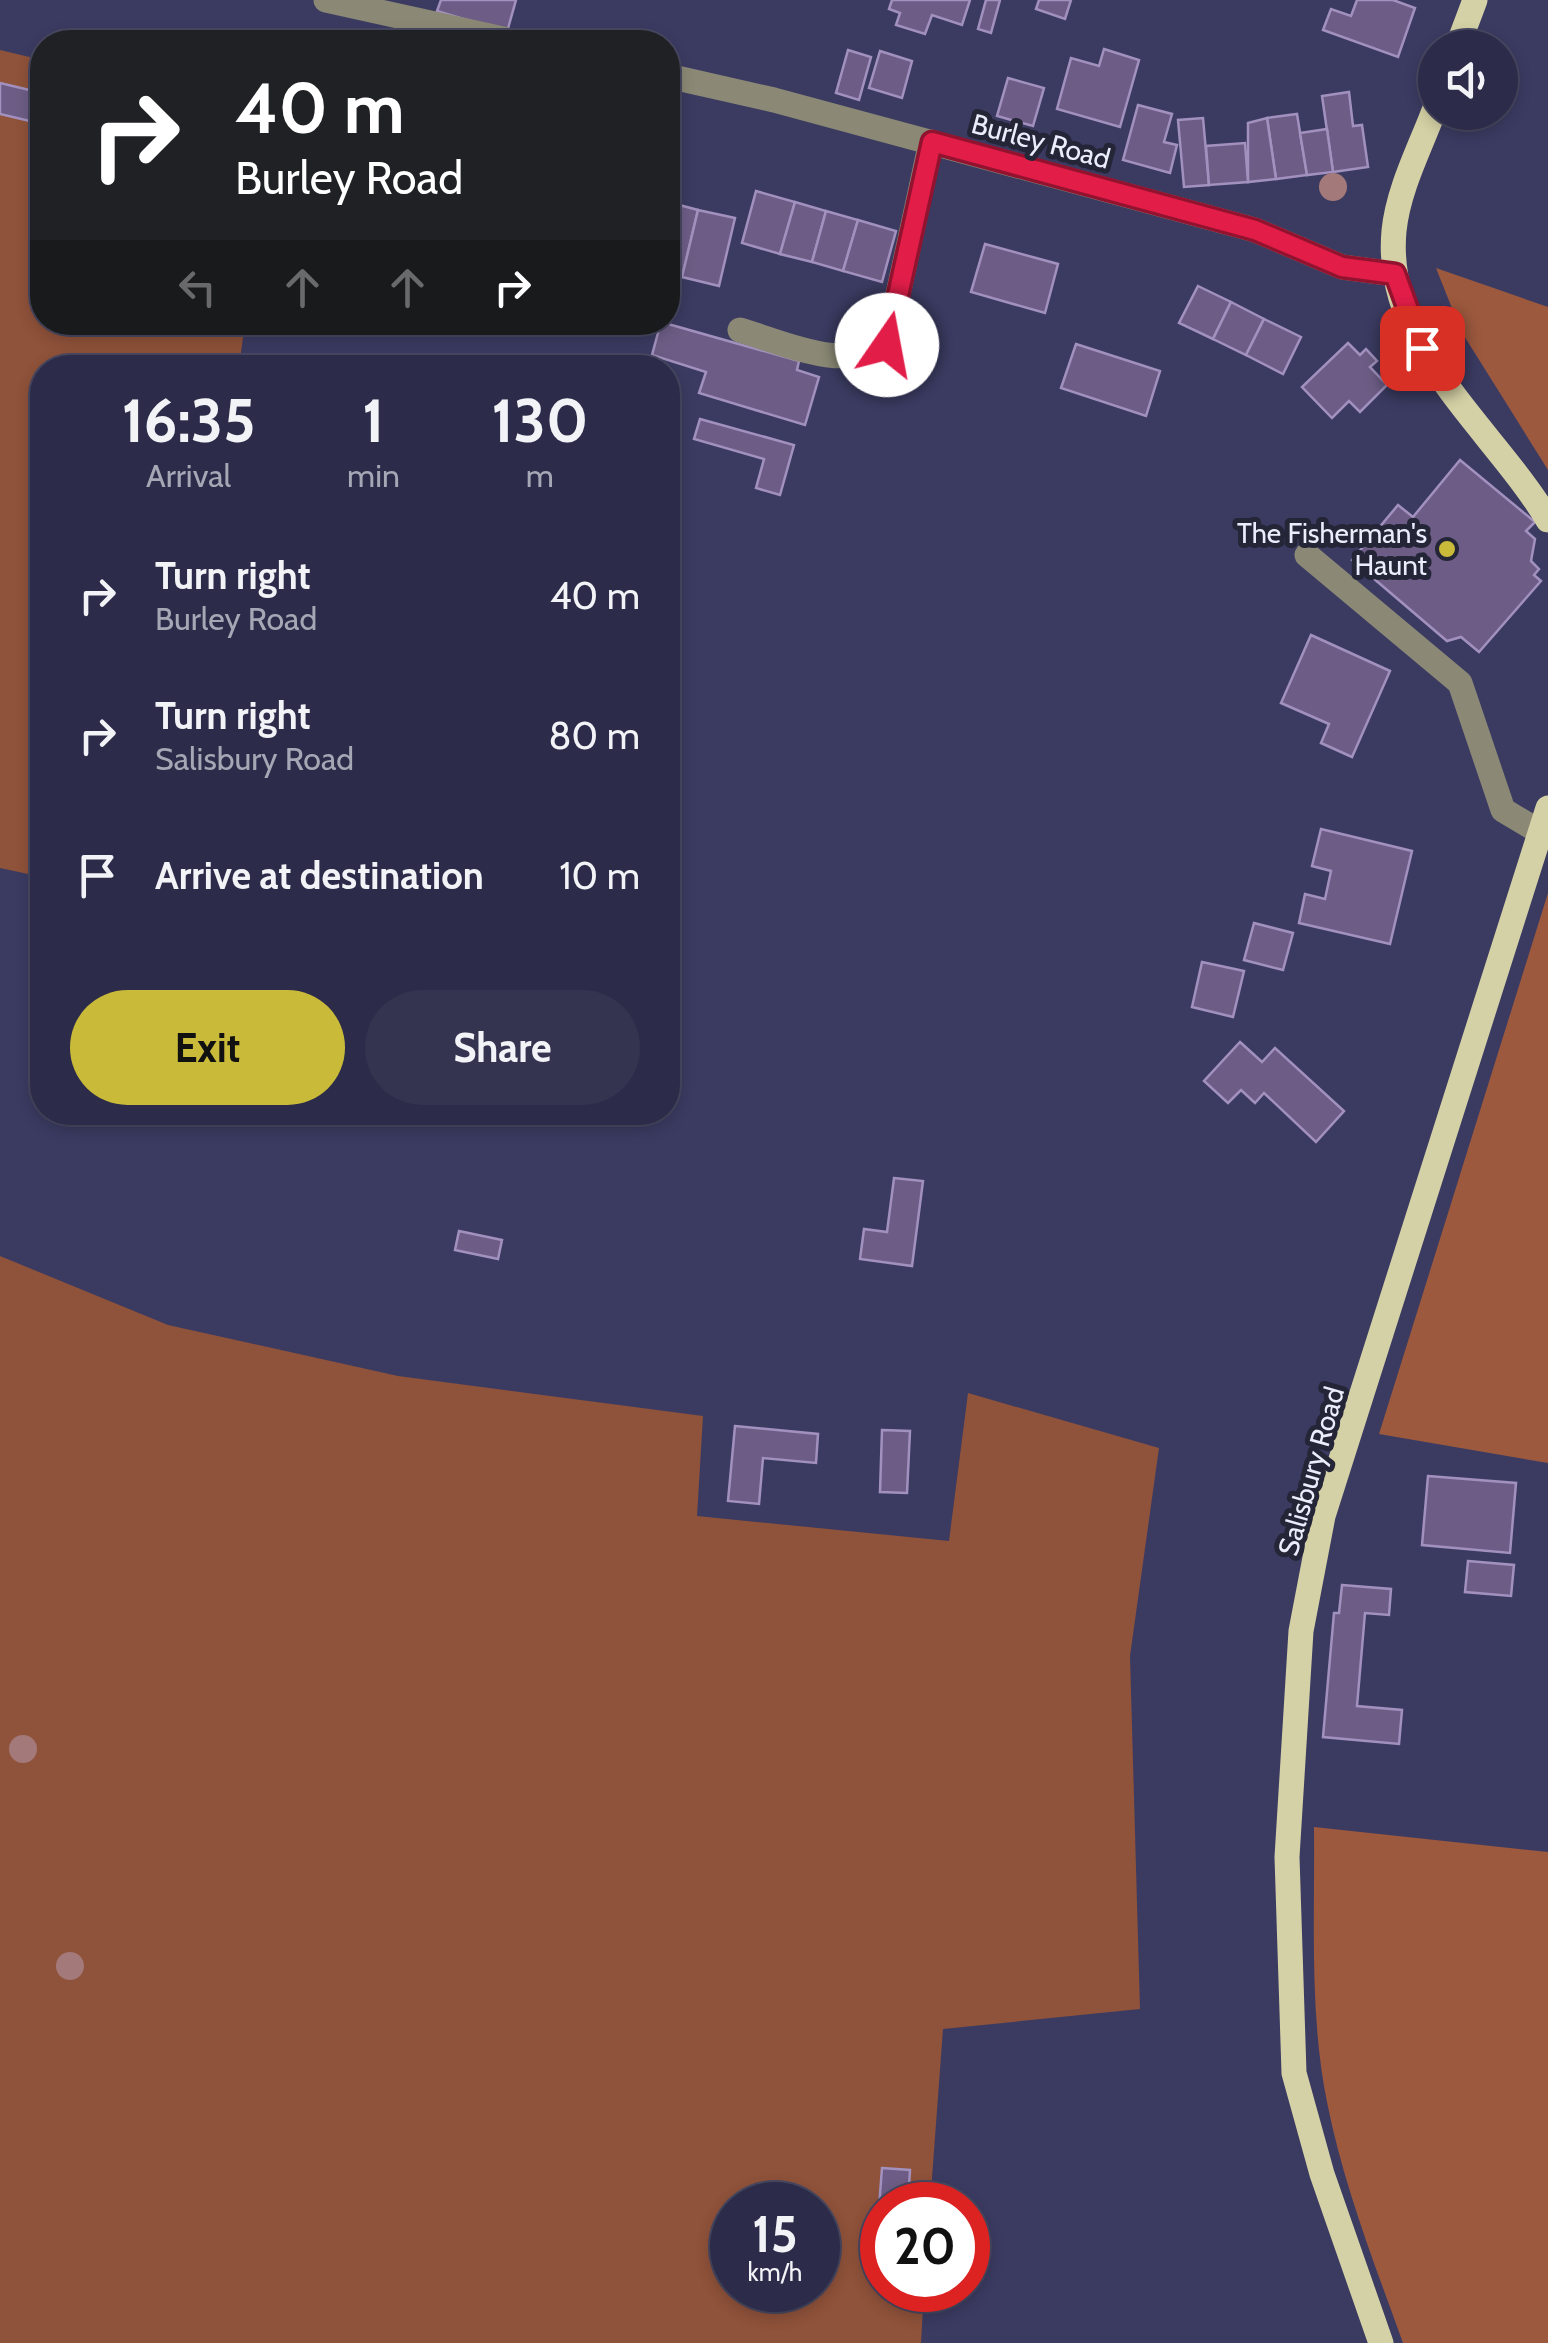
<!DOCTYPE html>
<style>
body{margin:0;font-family:Cabin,sans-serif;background:#343451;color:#f1f3f6;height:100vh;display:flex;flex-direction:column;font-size:38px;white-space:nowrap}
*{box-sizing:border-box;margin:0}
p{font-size:32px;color:#a6a7b5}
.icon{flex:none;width:55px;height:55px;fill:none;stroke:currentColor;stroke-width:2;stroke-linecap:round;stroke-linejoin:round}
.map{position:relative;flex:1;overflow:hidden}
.details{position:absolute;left:30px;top:355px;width:650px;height:770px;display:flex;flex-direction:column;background:#2c2c4a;border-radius:40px;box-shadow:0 5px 15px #0003,0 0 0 2px #484862}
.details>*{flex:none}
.guide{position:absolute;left:30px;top:30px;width:650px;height:305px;border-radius:40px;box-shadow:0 5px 15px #0003,0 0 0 2px #484862;background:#202124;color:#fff;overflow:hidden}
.controls{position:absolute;left:1418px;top:30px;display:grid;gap:20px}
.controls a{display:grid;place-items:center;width:100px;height:100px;border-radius:50%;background:#2c2c4a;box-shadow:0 5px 15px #0003,0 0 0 2px #484862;font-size:50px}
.speed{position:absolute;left:710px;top:2182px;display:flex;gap:20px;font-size:50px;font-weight:700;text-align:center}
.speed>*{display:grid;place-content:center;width:130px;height:130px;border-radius:50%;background:#2c2c4a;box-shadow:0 5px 15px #0003,0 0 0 2px #484862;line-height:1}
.speed small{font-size:25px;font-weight:400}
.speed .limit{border:15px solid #d22;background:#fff;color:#111}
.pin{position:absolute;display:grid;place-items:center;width:85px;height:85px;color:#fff;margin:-42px;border-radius:20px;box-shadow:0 5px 15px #0006}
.me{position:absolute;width:110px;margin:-55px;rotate:12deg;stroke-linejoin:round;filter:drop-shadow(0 0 8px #0008)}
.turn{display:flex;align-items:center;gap:35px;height:210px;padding:0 40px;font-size:45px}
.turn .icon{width:130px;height:130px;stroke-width:2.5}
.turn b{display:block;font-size:70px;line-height:85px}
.lanes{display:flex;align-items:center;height:95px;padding:0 40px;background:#0003;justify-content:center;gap:50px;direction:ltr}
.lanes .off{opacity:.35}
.eta{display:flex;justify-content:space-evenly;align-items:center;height:170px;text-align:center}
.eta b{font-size:60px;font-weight:800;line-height:70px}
.cta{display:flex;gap:20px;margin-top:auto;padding:20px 40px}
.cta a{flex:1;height:115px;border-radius:60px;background:#caba3a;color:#111;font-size:40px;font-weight:800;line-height:115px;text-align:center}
.cta a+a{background:#343451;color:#f1f3f6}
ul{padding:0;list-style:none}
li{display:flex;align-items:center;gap:30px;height:140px;padding:0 40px}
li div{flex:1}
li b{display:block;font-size:38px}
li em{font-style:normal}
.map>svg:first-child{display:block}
</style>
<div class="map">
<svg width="1548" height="2343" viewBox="0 0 1548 2343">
<rect width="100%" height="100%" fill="#3b3b62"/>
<g fill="#8f523a" fill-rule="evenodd">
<polygon points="0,50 42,60 42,322 245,323 239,367 42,368 42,877 0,868"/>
<path d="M 0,1256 L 168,1325 L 398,1376 L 703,1416 L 697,1516 L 949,1541 L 968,1393 L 1159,1448 L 1130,1656 L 1140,2009 L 943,2029 L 930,2205 L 882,2205 L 882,2290 L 924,2290 L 921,2343 L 0,2343 ZM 732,2205 L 818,2205 L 818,2290 L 732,2290 Z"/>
</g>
<g fill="#9c593e">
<polygon points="1436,268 1548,307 1548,470 1461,331"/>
<polygon points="1548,893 1548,1463 1379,1434"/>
<path d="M 1314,1827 L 1548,1852 L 1548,2343 L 1403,2343 C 1375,2265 1343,2184 1327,2102 C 1309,2014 1315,1917 1314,1827 Z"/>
</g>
<g fill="#6d5d86" stroke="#a291be" stroke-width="2.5">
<polygon points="441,0 516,0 507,32 437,11"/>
<polygon points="892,0 970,0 962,25 932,15 925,34 896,25 900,13 889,9"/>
<polygon points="986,0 1000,0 991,33 978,29"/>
<polygon points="1039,0 1071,0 1065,19 1036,9"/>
<polygon points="1357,0 1393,0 1415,8 1398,57 1323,30 1331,9 1351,16"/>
<polygon points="1104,49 1139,60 1120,127 1057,109 1071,58 1099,66"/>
<polygon points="848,50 871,57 859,100 836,93"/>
<polygon points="880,51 912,61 902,98 869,88"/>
<polygon points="1008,78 1044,88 1033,126 997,116"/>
<polygon points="0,83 42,93 38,123 0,114"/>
<polygon points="1349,92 1353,126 1362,125 1368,167 1333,172 1322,96"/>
<polygon points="1138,105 1172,114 1164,142 1177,145 1170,173 1123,160"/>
<polygon points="1297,114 1307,175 1276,179 1267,118"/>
<polygon points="1203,118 1209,185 1184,187 1178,120"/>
<polygon points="1267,118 1276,179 1248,182 1248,123"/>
<polygon points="1327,129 1333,172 1307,175 1300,133"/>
<polygon points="1245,143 1248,182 1209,185 1206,146"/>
<polygon points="756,191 795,202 780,254 742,243"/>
<polygon points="668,202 698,210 682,277 668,273"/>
<polygon points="795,202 826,211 812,262 780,254"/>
<polygon points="698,210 735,218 719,286 682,277"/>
<polygon points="826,211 858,220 843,271 812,262"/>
<polygon points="858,220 896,231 882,282 843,271"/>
<polygon points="985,244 1058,264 1045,313 971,292"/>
<polygon points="1198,286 1231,302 1213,339 1179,323"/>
<polygon points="1231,302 1264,319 1246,355 1213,339"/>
<polygon points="1264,319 1301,337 1283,374 1246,355"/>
<polygon points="661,322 799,361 797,370 819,377 805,425 699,393 706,372 652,355"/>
<polygon points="1348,343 1360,355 1366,349 1377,361 1370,367 1387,385 1360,412 1349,401 1332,418 1302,387"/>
<polygon points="1076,344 1160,371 1146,416 1061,388"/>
<polygon points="700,419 794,445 780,495 756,488 764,459 694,439"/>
<polygon points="1460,460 1535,522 1526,531 1535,539 1531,561 1539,569 1534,575 1541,581 1479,652 1461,637 1447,641 1352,560 1398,505 1413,517"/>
<polygon points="1311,635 1390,671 1352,757 1321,743 1329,724 1281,703"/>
<polygon points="1321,829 1412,851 1390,944 1299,923 1305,894 1325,899 1331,871 1312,866"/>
<polygon points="1254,923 1293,933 1283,970 1244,960"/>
<polygon points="1202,962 1244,971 1233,1017 1192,1007"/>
<polygon points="1240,1042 1262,1062 1275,1048 1344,1111 1316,1142 1264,1093 1255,1103 1241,1090 1228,1103 1204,1081"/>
<polygon points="894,1178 923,1181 912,1266 860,1259 864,1229 887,1232"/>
<polygon points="459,1231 502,1240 498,1259 455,1250"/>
<polygon points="735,1426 818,1434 816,1463 763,1458 759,1504 728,1501"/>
<polygon points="882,1430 910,1431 907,1493 880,1492"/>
<polygon points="1428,1476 1516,1483 1510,1553 1422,1545"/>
<polygon points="1468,1561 1514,1565 1511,1596 1465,1592"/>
<polygon points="1342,1585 1391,1589 1389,1615 1365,1613 1357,1706 1402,1710 1399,1744 1323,1737 1334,1613 1339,1613"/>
<polygon points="882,2168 910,2170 908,2205 882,2205 882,2220 878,2220"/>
</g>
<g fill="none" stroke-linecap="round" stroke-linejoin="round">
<g stroke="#8b8975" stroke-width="25">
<polyline points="326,0 516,42"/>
<polyline points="668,76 774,100 1255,230 1342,267 1395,274"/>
<path d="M 740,330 C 787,344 840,371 887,345 L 931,142"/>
<polyline points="1307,555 1460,683 1503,810 1540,832"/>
</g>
<g stroke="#d5d1a6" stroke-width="25">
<polyline points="1457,48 1475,0"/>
<path d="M 1435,108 C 1421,146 1398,189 1394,231 C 1383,348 1494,429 1548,520"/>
<polyline points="1381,2343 1322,2174 1294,2073 1287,1857 1301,1631 1323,1516 1548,808"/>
</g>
</g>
<g fill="#a47979">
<circle cx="1333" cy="187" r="14"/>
<circle cx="23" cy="1749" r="14"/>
<circle cx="70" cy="1966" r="14"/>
</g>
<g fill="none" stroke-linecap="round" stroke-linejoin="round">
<g stroke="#92132f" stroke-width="25">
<polyline id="route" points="887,345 932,142 1255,230 1342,267 1395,274 1422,348"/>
</g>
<use href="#route" stroke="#e11d48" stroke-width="18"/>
</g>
<circle fill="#caba3a" stroke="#242537" stroke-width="4" cx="1447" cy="549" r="10"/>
<g text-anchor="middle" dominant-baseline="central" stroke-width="10" stroke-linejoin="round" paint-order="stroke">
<g font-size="28" fill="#ebedfc" stroke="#242537">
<text transform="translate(1041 141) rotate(15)">Burley Road</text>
<text transform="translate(1311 1471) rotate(-74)">Salisbury Road</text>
</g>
<g font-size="28" fill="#ebedfc" stroke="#242537" text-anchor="end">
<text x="1427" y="533">The Fisherman's<tspan x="1427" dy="32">Haunt</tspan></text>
</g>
</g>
</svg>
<div class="controls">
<a><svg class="icon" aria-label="sound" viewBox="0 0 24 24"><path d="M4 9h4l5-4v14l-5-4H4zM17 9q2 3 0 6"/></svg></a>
</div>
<div class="speed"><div>15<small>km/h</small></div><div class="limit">20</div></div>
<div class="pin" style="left:1422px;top:348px;background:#d93025"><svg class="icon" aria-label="arrive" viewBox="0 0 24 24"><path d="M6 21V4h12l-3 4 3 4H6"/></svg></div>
<svg class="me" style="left:887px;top:345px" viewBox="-20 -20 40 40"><circle r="19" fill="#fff"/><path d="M0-13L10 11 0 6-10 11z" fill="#e11d48"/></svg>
<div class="guide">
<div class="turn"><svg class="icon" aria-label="right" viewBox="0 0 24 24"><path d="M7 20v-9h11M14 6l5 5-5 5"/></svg><div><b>40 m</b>Burley Road</div></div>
<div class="lanes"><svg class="icon off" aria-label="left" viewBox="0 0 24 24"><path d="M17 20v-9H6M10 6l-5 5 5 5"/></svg><svg class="icon off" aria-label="ahead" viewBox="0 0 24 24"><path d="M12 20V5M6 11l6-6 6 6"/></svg><svg class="icon off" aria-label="ahead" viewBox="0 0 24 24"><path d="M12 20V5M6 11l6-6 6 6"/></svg><svg class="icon" aria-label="right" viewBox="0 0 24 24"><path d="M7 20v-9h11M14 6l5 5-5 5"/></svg></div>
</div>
<section class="details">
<div class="eta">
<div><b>16:35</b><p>Arrival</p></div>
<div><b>1</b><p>min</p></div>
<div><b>130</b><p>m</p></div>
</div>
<ul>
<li><svg class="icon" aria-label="right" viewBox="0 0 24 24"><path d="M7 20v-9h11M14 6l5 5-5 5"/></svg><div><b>Turn right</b><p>Burley Road</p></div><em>40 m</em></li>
<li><svg class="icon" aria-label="right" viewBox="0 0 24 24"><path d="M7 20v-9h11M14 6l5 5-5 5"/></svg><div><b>Turn right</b><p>Salisbury Road</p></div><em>80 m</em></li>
<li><svg class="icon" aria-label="arrive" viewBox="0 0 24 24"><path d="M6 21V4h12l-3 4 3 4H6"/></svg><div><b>Arrive at destination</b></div><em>10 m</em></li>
</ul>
<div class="cta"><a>Exit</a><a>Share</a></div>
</section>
</div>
